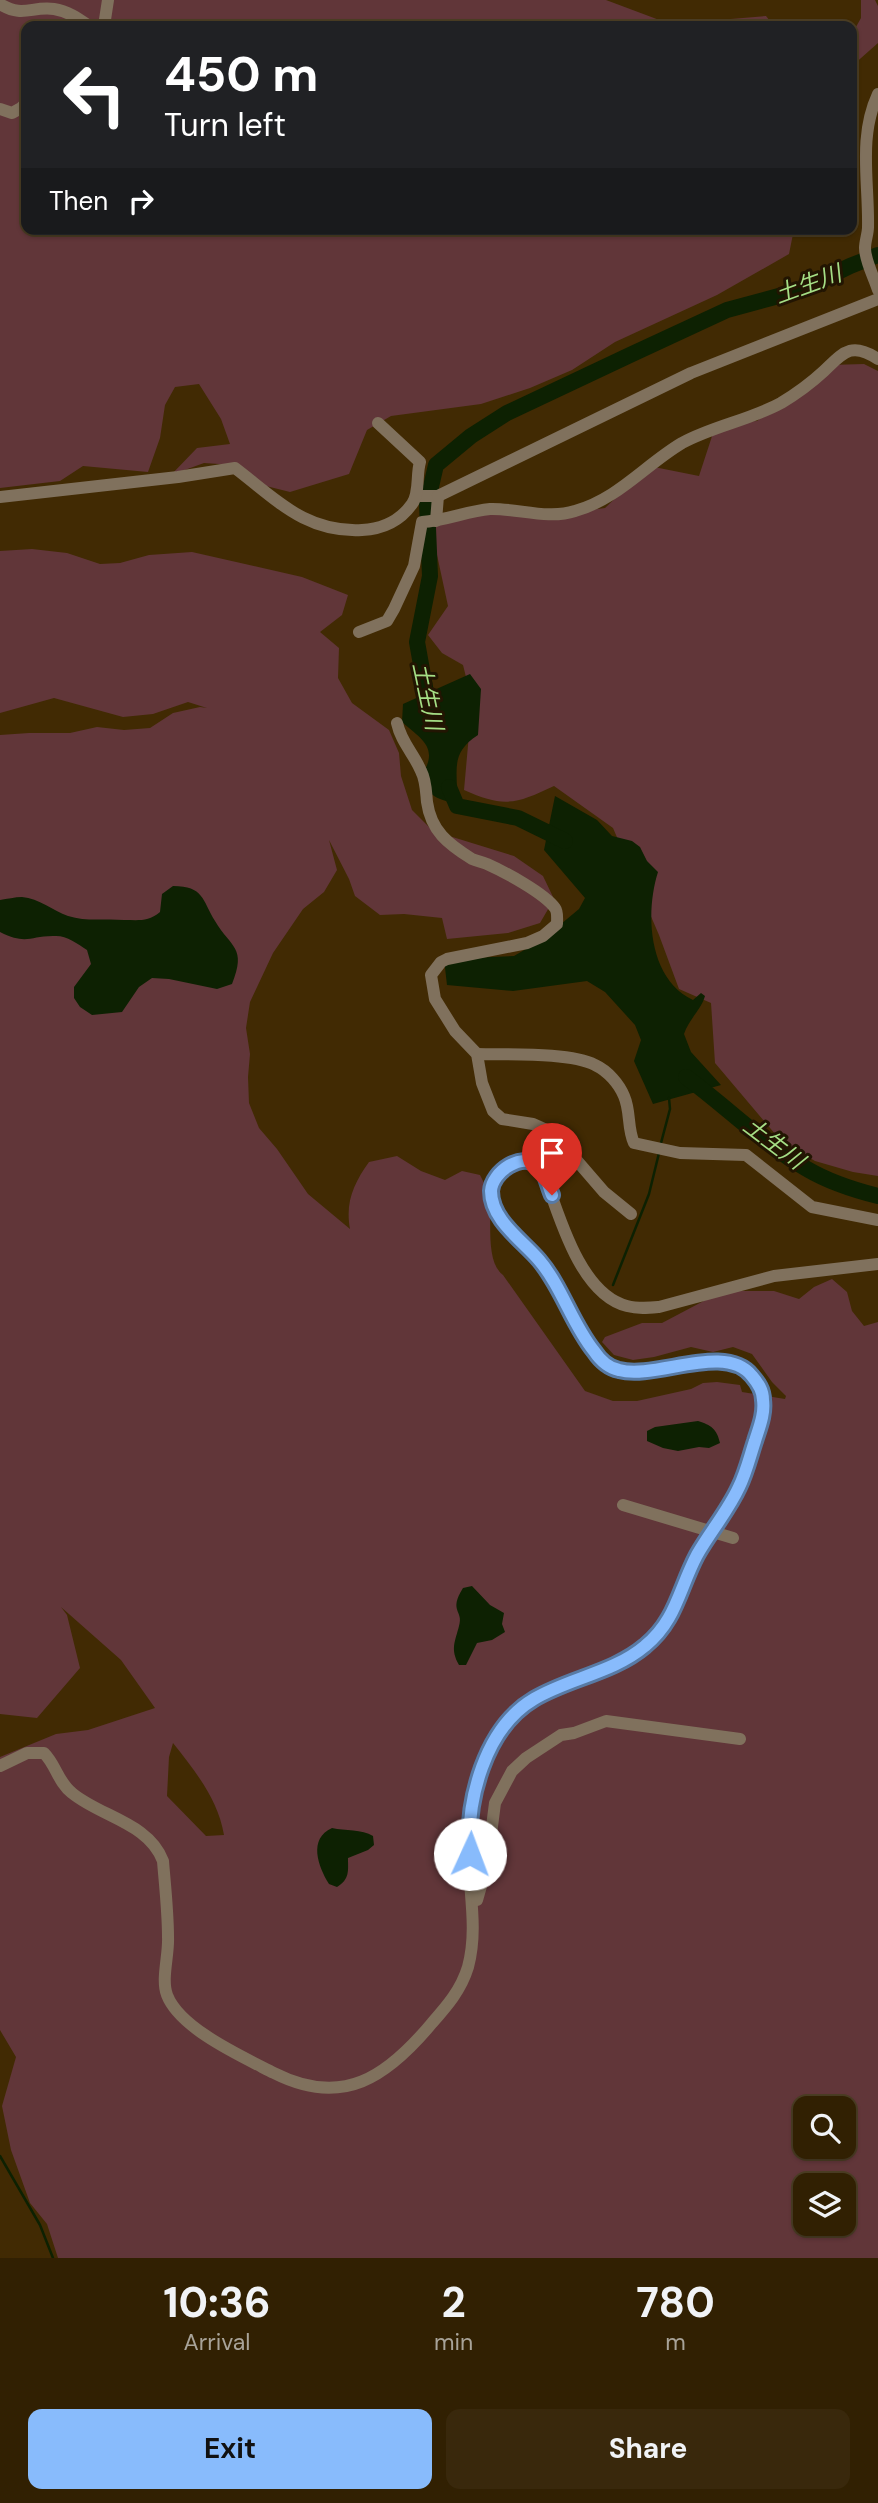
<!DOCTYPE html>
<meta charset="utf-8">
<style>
body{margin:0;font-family:"DM Sans","Noto Sans JP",sans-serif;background:#39280c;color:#f1f3f6;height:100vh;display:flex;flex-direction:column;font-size:26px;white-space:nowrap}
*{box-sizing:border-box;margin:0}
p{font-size:23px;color:#a8a399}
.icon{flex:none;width:38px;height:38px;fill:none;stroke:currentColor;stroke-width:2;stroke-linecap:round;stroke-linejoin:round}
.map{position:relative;height:2258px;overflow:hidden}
.details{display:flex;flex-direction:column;background:#312002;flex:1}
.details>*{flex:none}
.banner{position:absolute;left:21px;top:21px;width:836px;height:214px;border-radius:14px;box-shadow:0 2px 5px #0004,0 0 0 2px #4c3e24;background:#202124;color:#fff;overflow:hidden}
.fabs{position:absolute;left:793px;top:2096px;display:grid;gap:14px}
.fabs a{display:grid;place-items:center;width:63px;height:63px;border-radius:14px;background:#312002;box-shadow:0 2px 5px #0004,0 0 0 2px #4c3e24;font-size:35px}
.pin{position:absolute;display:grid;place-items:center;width:60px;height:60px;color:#fff;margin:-72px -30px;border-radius:50% 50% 50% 0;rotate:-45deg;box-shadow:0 0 7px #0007}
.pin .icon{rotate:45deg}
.me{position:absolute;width:77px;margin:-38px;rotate:2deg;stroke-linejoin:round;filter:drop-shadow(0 0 5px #0008)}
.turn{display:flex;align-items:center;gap:24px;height:147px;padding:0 28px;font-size:32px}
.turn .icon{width:91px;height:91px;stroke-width:2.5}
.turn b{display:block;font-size:49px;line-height:60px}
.then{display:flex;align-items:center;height:66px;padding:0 28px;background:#0003;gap:14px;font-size:26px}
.eta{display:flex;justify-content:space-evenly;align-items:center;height:119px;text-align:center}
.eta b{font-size:42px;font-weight:700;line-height:49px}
.cta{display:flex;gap:14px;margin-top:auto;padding:14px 28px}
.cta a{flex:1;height:80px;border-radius:14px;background:#88bbfc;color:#111;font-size:28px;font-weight:700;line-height:80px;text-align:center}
.cta a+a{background:#39280c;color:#f1f3f6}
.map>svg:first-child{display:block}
</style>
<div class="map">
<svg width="878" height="2258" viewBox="0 0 878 2258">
<rect width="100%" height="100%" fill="#412a03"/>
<g fill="#613639" fill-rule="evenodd">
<polygon points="0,0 606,0 670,24 766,16 774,26 26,26 26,229 785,229 793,234 789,254 717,295 615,342 572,370 530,388 481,404 391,416 367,430 349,474 290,492 258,484 234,465 204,463 171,475 197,448 230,444 221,419 199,384 175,387 165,405 160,438 148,472 83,466 60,481 0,488"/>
<polygon points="861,0 875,0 878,6 878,43 852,66 852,34 861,18"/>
<path d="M 864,364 L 878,371 L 878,1176 L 853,1172 L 815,1161 L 781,1141 L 715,1063 L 711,1003 L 679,989 L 659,935 L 613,828 L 554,786 C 516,804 504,808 464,790 L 472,701 L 463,665 L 442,653 L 428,635 L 448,606 L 431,527 L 467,512 L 554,515 L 605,508 L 649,466 L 699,476 L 716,424 L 757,421 L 829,365 Z"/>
<path d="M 32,549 L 67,553 L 100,564 L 120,563 L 149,555 L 192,552 L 302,577 L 348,595 L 342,615 L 320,632 L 339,648 L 338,678 L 352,703 L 389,730 L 399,753 L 401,776 L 412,810 L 433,831 L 514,856 L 543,876 L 554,899 L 540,923 L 508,933 L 447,939 L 442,918 L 404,914 L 380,915 L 355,896 L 349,879 L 329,840 L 337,870 L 324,892 L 303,909 L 273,953 L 250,1002 L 246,1028 L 250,1054 L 248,1077 L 249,1103 L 259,1128 L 277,1149 L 308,1194 L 350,1229 C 345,1202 354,1183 369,1162 L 397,1156 L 421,1171 L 445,1180 L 462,1171 L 480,1175 C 483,1181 487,1188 489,1195 C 493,1216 484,1261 503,1275 L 585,1391 L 613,1401 L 637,1401 L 691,1389 L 703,1383 L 717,1382 L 740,1385 L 742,1392 L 785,1399 L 786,1396 L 772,1382 L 752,1354 L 733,1347 L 713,1352 L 691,1347 L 654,1357 L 633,1360 L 614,1355 L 602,1342 L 605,1337 L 642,1323 L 662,1323 L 715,1295 L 734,1291 L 774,1291 L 799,1299 L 814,1287 L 832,1279 L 847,1292 L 852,1311 L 864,1326 L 878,1322 L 878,2258 L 58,2258 L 47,2224 L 30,2203 L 11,2150 L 2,2106 L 16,2057 L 0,2030 L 0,1757 L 56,1734 L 88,1730 L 155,1708 L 121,1660 L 61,1607 L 67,1615 L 80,1668 L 37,1718 L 0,1714 L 0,735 L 29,733 L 70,733 L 97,727 L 124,730 L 150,728 L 173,713 L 200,707 L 207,708 L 188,702 L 153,714 L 123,717 L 54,698 L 0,713 L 0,551 ZM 173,1743 C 195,1771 218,1799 224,1835 L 206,1836 L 167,1796 L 169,1757 ZM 805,2109 L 844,2109 L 844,2147 L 805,2147 ZM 805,2186 L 844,2186 L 844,2224 L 805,2224 Z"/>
</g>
<g fill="#0d2102">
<path d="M 470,674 L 481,689 L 478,735 C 447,755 460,773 456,804 C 434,797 428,798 423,773 C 439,747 420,738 402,722 L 403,704 Z"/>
<path d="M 555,796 L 597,820 L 612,836 L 632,841 L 640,847 L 647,861 L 658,872 C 645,913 648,979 693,1000 L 701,993 L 705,996 C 701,1010 689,1019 684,1034 L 691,1052 L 721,1085 L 653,1104 L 634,1061 L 641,1040 L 635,1025 L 605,992 L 587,981 L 513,991 L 447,985 L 444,959 L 514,956 L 543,939 L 579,909 L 585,898 L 544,850 Z"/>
<path d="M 173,886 C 204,886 202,900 215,921 C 231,948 247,947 232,984 L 217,989 L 169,979 L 152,978 L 139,987 L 122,1012 L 92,1015 L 80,1007 L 74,998 L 74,987 L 91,964 L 87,950 C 78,944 67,936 56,936 C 30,935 28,946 0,932 L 0,900 C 7,899 15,897 22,897 C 39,898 53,911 68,916 C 87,922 105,918 124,920 C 139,920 148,922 160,912 L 162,894 Z"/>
<path d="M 698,1421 C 711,1425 717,1429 720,1443 L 709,1448 L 699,1447 L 678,1451 L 663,1448 L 647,1441 L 647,1431 L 655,1427 Z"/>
<path d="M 472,1586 L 490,1605 L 504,1613 L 502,1624 L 505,1632 L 492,1640 L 477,1643 L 466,1665 L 459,1665 C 450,1649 455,1642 459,1626 C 464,1610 448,1612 463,1588 Z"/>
<path d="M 332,1828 C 345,1831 362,1829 373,1836 L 374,1845 L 368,1850 L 348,1858 C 348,1871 350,1879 337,1887 L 329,1884 C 318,1866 308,1839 332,1828 Z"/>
</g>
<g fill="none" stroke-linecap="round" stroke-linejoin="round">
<g stroke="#0d2102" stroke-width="2.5">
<polyline points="661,1143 670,1109 669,1098"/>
<polyline points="613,1285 649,1194 659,1153"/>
<polyline points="0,2156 40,2225 53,2258"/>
</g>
<g stroke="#0d2102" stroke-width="16">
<polyline points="430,715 417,642 430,576 427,504 436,465 471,436 507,413 630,355 727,310 801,290 850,266 878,255"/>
<polyline points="449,787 457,806 518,818 565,841"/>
<path d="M 686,1077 C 727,1107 763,1144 807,1169 C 829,1182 854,1190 878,1196"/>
</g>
<g stroke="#80715d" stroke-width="12">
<path d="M 0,4 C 23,18 31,6 54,9 C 68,11 79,19 89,26"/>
<polyline points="104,26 108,0"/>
<path d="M 878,94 C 858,137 869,182 868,227 C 868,234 865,241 865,248 C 865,261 874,277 878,290"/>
<polyline points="0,109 12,113 21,108 26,103"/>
<polyline points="416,496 438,496 436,521"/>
<polyline points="438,496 691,373 878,299"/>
<path d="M 0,497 L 178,477 L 235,468 C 277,500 306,533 362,530 C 382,529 400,521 412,504 C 420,493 416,475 420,462 L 378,423"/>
<path d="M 359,632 L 387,621 L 394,609 L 414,566 L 422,522 C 445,521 467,511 490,509 C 517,508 548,520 575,511 C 618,499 645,465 682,443 C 713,426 750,420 781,403 C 796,394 811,383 824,371 C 843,353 851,341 878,359"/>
<path d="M 397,723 C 401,742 414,754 421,771 C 426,780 426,792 427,802 C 431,831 448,844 472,859 C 477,861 482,862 487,864 C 505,872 544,893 555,908 C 558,912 557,918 557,924 L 543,936 L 527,943 L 447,959 L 441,962 L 431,975 L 435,999 L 455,1031 L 477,1054 L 482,1083 L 493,1111 L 502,1119 L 533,1124 L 553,1133 L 604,1192 L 631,1214"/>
<path d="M 477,1054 C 507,1055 570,1052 595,1065 C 608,1071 619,1084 624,1096 C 631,1112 627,1128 634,1143 L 680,1153 L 746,1155 L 812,1207 L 878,1220"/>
<path d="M 0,1766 L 27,1753 L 44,1753 C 56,1765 58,1782 72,1793 C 101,1817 149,1823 163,1861 C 165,1886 168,1912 168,1937 C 169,1955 161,1979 167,1995 C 180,2029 243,2057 274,2073 C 343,2108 387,2077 432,2023 C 447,2006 461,1990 468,1967 C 480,1923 465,1878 469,1833 C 471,1800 481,1766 497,1737 C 527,1683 599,1683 645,1647 C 675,1624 681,1586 698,1554 C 710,1532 726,1512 738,1489 C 746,1475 749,1457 755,1442 C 759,1429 764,1415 764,1401 C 763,1392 760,1385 754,1378 C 721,1337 647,1389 610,1367 C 582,1350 562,1284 536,1256 C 519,1239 495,1222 492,1196 C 489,1170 522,1149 543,1171 C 558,1212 579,1294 627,1306 C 638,1309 648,1308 659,1307 L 774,1276 L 878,1264"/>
<polyline points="477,1900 487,1865 495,1803 512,1771 526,1758 561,1735 574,1733 606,1721 740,1739"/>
</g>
<polyline stroke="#80715d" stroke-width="12" points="623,1505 733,1538"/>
</g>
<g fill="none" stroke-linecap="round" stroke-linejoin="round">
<g stroke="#587aa4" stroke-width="18">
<path id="route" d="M 470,1854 C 466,1800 485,1728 534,1699 C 569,1678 613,1673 645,1646 C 676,1621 679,1589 697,1555 C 710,1532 728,1511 739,1487 C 746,1473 750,1456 755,1441 C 759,1428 765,1414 763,1400 C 763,1390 758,1383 752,1376 C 725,1342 656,1380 619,1370 C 609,1368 600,1360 594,1351 C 572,1324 562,1287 539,1260 C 522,1240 491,1220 491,1191 C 492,1172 522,1151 539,1166 C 546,1173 548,1186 552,1195"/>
</g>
<use href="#route" stroke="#88bbfc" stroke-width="12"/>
</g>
<g text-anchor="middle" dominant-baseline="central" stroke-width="6" stroke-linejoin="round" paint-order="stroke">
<g font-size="23" font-style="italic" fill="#a5de85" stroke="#221502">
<text transform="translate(808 284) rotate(-20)">土生川</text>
<text transform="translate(428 696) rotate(78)">土生川</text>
<text transform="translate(774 1143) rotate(37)">土生川</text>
</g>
</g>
</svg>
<div class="fabs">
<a><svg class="icon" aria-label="search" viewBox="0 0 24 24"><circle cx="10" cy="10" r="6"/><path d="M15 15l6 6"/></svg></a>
<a><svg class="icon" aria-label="layers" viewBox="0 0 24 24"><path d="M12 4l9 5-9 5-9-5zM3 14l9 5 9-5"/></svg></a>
</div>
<div class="pin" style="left:552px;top:1195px;background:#d93025"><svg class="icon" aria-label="arrive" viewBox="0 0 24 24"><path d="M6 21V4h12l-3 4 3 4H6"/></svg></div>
<svg class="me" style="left:470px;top:1854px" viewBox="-20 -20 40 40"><circle r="19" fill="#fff"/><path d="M0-13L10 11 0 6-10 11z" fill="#88bbfc"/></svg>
<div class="banner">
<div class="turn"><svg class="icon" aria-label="left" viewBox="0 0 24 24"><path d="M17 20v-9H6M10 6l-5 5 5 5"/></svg><div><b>450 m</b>Turn left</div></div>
<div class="then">Then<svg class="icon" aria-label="right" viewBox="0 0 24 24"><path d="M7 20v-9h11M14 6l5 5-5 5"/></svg></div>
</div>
</div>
<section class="details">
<div class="eta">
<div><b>10:36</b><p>Arrival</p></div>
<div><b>2</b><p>min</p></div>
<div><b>780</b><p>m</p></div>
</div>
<div class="cta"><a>Exit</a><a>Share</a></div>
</section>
